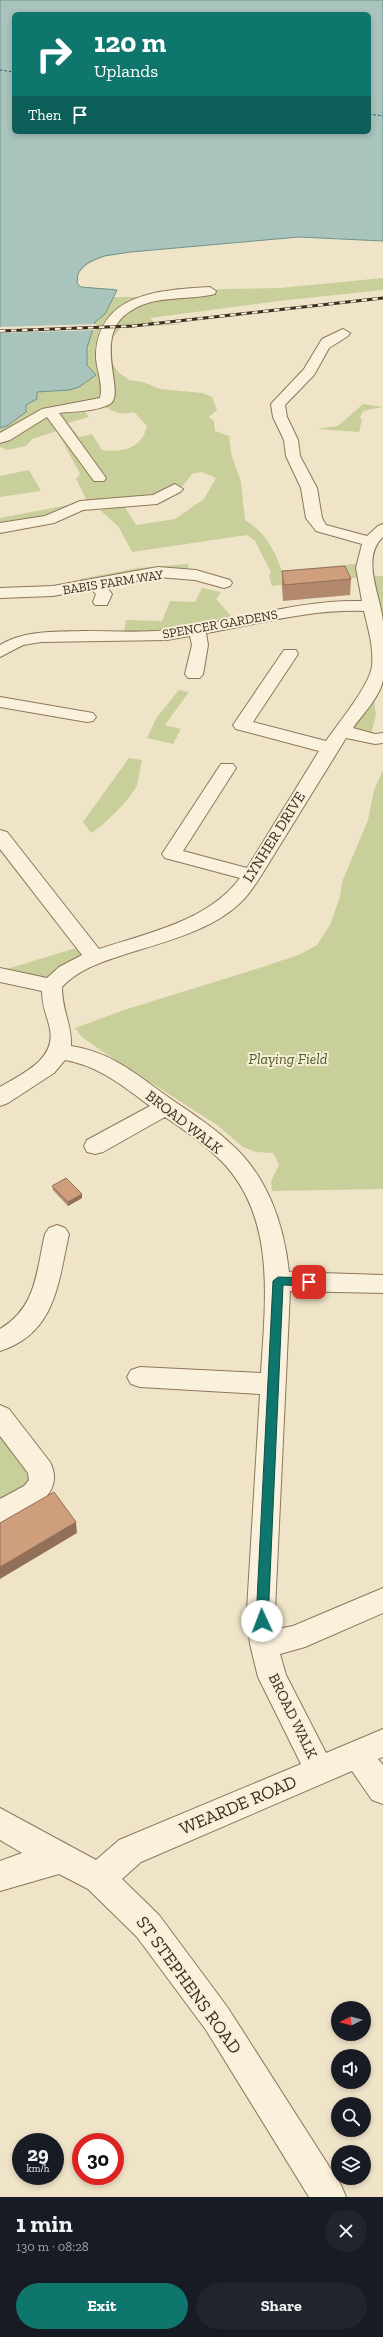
<!DOCTYPE html>
<meta charset="utf-8">
<style>
body{margin:0;font-family:"Zilla Slab",serif;background:#20242c;color:#f1f3f6;height:100vh;display:flex;flex-direction:column;font-size:15px;white-space:nowrap}
*{box-sizing:border-box;margin:0}
p{font-size:13px;color:#9ea1a6}
.icon{flex:none;width:22px;height:22px;fill:none;stroke:currentColor;stroke-width:2;stroke-linecap:round;stroke-linejoin:round}
.map{position:relative;height:2197px;overflow:hidden}
.drawer{display:flex;flex-direction:column;background:#171b24;flex:1}
.drawer>*{flex:none}
.guide{position:absolute;left:12px;top:12px;width:359px;height:122px;border-radius:6px;box-shadow:0 2px 6px #0003;background:#0f766e;color:#fff;overflow:hidden}
.needle{width:26px;rotate:264deg}
.tools{position:absolute;left:331px;top:2001px;display:grid;gap:8px}
.tools a{display:grid;place-items:center;width:40px;height:40px;border-radius:50%;background:#171b24;box-shadow:0 2px 6px #0003;font-size:20px}
.speed{position:absolute;left:12px;top:2133px;display:flex;gap:8px;font-size:20px;font-weight:700;text-align:center}
.speed>*{display:grid;place-content:center;width:52px;height:52px;border-radius:50%;background:#171b24;box-shadow:0 2px 6px #0003;line-height:1}
.speed small{font-size:10px;font-weight:400}
.speed .limit{border:6px solid #d22;background:#fff;color:#111}
.pin{position:absolute;display:grid;place-items:center;width:34px;height:34px;color:#fff;margin:-17px;border-radius:8px;box-shadow:0 2px 6px #0006}
.me{position:absolute;width:44px;margin:-22px;rotate:358deg;stroke-linejoin:round;filter:drop-shadow(0 0 3px #0008)}
.turn{display:flex;align-items:center;gap:14px;height:84px;padding:0 16px;font-size:18px}
.turn .icon{width:52px;height:52px;stroke-width:2.5}
.turn b{display:block;font-size:28px;line-height:34px}
.then{display:flex;align-items:center;height:38px;padding:0 16px;background:#0003;gap:8px;font-size:15px}
.round{display:grid;place-items:center;flex:none;width:42px;height:42px;border-radius:21px;background:#20242c}
.overview{display:flex;align-items:center;justify-content:space-between;height:68px;padding:0 16px}
h1{font-size:24px;font-weight:700;line-height:30px}
.cta{display:flex;gap:8px;margin-top:auto;padding:8px 16px}
.cta a{flex:1;height:46px;border-radius:24px;background:#0f766e;color:#fff;font-size:16px;font-weight:700;line-height:46px;text-align:center}
.cta a+a{background:#20242c;color:#f1f3f6}
.map>svg:first-child{display:block}
</style>
<div class="map">
<svg width="383" height="2197" viewBox="0 0 383 2197">
<rect width="100%" height="100%" fill="#f0e4c8"/>
<g fill="#c9cf9b" fill-rule="evenodd">
<path d="M 0,173 L 199,244 C 174,247 73,248 77,283 L 81,287 L 115,289 L 117,290 L 113,297 L 152,297 L 223,289 L 279,288 L 383,278 L 383,290 L 279,301 L 150,318 L 156,324 L 186,324 L 121,328 L 103,349 L 118,372 L 129,380 L 143,382 L 160,389 L 203,393 L 212,397 L 217,410 L 209,417 L 214,421 L 215,431 L 229,436 L 231,453 L 241,482 L 245,520 C 265,532 274,549 282,571 L 365,563 L 365,577 L 272,586 L 269,576 L 271,572 L 255,541 L 247,535 L 132,552 L 118,526 L 101,511 L 104,508 L 124,506 L 136,525 L 175,519 L 204,499 L 216,478 L 202,472 L 192,474 L 181,488 L 157,499 L 87,501 L 76,479 L 80,474 L 57,431 L 32,439 L 26,446 L 8,450 L 0,447 ZM 100,403 C 112,412 120,416 134,412 L 147,426 C 142,448 123,453 102,450 L 92,434 L 79,437 L 68,423 L 89,417 L 82,406 Z"/>
<polygon points="363,404 383,407 363,411 360,418 362,420 359,432 317,429 338,426"/>
<polygon points="29,470 41,491 0,497 0,476"/>
<polygon points="68,505 80,506 0,528 0,518"/>
<polygon points="189,564 186,573 158,572 81,587 80,579 137,568"/>
<polygon points="368,576 383,576 383,642"/>
<polygon points="202,588 221,592 216,599 237,623 123,636 126,620 162,621 170,601 195,602"/>
<polygon points="179,690 189,692 165,725 181,729 173,744 147,738 157,717"/>
<polygon points="373,693 376,715 370,738 346,731"/>
<path d="M 129,758 L 142,760 C 140,768 139,777 137,785 C 132,797 103,827 91,833 L 83,822 Z"/>
<polygon points="383,770 383,1189 272,1191 271,1181 279,1165 273,1153 256,1152 243,1147 217,1125 100,1050 82,1037 75,1028 124,1010 253,970 301,954 317,945 330,925 340,897 342,882 368,820 374,790"/>
<polygon points="86,945 95,957 61,974 52,986 0,975 0,971"/>
<polygon points="0,1415 41,1470 0,1512"/>
</g>
<path fill="#a9c4bc" stroke="#6f938a" fill-rule="evenodd" d="M 0,0 L 383,0 L 383,241 L 299,237 L 131,252 L 104,256 L 89,262 L 82,268 L 78,274 L 77,283 L 81,287 L 117,290 L 105,314 L 95,322 L 87,348 L 87,365 L 96,375 L 79,387 L 69,390 L 37,392 L 37,399 L 26,405 L 26,412 L 7,426 L 0,428 ZM 14,14 L 369,14 L 369,132 L 14,132 Z"/>
<polygon fill="#f0e4c8" points="97,324 96,330 0,333 0,327"/>
<g fill="none" stroke-linecap="round" stroke-linejoin="round">
<g stroke="#2f5d5a" stroke-width="1" stroke-dasharray="2.5 2" stroke-linecap="butt">
<polyline points="0,70 14,72"/>
<polyline points="369,114 383,116"/>
</g>
<g stroke="#8d765c" stroke-width="2">
<g id="minor">
<path d="M 210,287 L 216,291 L 215,294 C 186,301 155,294 129,312 C 91,337 127,394 110,404 C 96,412 75,411 59,413 L 106,478 L 104,481 L 94,481 L 47,417 L 10,440 L 0,443 L 0,433 L 42,409 L 100,398 C 104,383 95,368 96,353 C 100,292 162,290 210,287 Z"/>
<path d="M 343,329 L 350,333 L 348,336 L 329,348 L 314,375 L 285,405 L 287,417 L 298,440 L 300,456 L 317,488 L 322,518 L 326,525 L 367,536 L 378,526 L 383,524 L 383,537 C 360,558 381,596 383,622 C 383,640 383,662 383,679 C 381,696 362,715 353,728 L 375,734 L 383,733 L 383,743 L 375,744 L 346,738 L 259,879 C 254,886 250,893 244,899 C 216,929 168,941 129,953 C 105,961 80,968 62,987 C 62,1011 72,1024 71,1046 C 108,1051 135,1073 164,1094 C 186,1110 210,1124 230,1143 C 267,1175 284,1224 289,1272 L 383,1275 L 383,1293 L 290,1291 L 275,1610 L 277,1629 L 293,1626 L 383,1588 L 383,1613 L 305,1647 L 280,1654 L 286,1675 L 326,1753 L 383,1729 L 383,1757 L 378,1759 L 383,1765 L 383,1804 L 372,1800 L 352,1771 L 141,1862 L 122,1879 L 159,1915 L 228,2008 L 341,2185 L 346,2197 L 309,2197 L 206,2030 L 137,1937 L 88,1889 L 59,1874 L 0,1891 L 0,1861 L 22,1853 L 0,1840 L 0,1808 L 96,1860 L 119,1840 L 301,1764 L 258,1677 L 250,1644 L 247,1610 L 260,1394 L 140,1387 L 131,1384 L 127,1377 L 131,1370 L 140,1367 L 261,1373 C 265,1304 276,1224 227,1167 C 209,1147 187,1132 165,1117 L 103,1152 L 95,1154 L 87,1152 L 84,1146 L 87,1140 L 150,1106 C 123,1086 99,1066 65,1060 L 54,1073 L 8,1103 L 0,1106 L 0,1087 C 21,1074 56,1060 50,1029 C 47,1015 42,1007 42,991 L 0,982 L 0,968 L 47,978 L 59,967 L 82,955 L 0,849 L 0,830 L 7,832 L 99,949 C 148,933 208,921 240,878 L 165,858 L 162,854 L 221,764 L 233,764 L 236,768 L 183,851 L 247,868 L 319,751 L 236,729 L 233,725 L 284,650 L 296,650 L 298,654 L 253,722 L 326,741 C 337,725 370,685 372,666 C 374,648 368,628 364,611 C 310,609 259,624 206,633 L 208,645 L 203,674 L 200,678 L 188,678 L 185,674 L 192,645 L 190,636 L 167,640 L 41,642 L 23,645 L 0,657 L 0,645 C 25,630 54,632 83,631 C 111,631 140,633 168,630 C 233,623 296,599 362,601 L 356,568 L 362,544 L 316,531 L 306,518 L 301,488 L 286,456 L 284,440 L 273,417 L 271,404 L 304,369 L 322,339 Z"/>
<polygon points="175,484 183,489 180,492 157,504 83,510 54,523 0,533 0,523 45,516 80,501 153,495"/>
<polygon points="158,567 196,570 230,580 232,583 230,586 224,588 195,580 158,577 106,586 112,594 107,605 95,605 93,602 96,594 91,589 53,596 0,598 0,588 53,586"/>
<polygon points="0,697 87,712 93,713 96,717 93,721 87,722 0,707"/>
<path d="M 57,1225 L 65,1228 L 69,1234 C 58,1283 56,1333 0,1351 L 0,1329 C 37,1307 36,1272 45,1234 L 49,1228 Z"/>
<path d="M 0,1405 L 9,1409 L 50,1462 C 67,1496 26,1514 0,1523 L 0,1499 L 24,1486 L 29,1480 L 28,1473 L 0,1436 Z"/>
</g>
</g>
<use href="#minor" fill="#faf1dc" fill-rule="evenodd"/>
<g stroke="#3d2e20" stroke-width="3">
<polyline id="rail" points="0,331 133,326 383,298"/>
</g>
<use href="#rail" stroke="#f7eed8" stroke-width="2" stroke-dasharray="5.5" stroke-linecap="butt"/>
</g>
<g fill="#b2896c">
<polygon points="282,571 351,579 350,595 283,601 282,587"/>
<polygon points="52,1186 82,1198 68,1206 53,1190"/>
</g>
<g fill="#916f58">
<polygon points="82,1194 82,1198 68,1206 68,1202"/>
<polygon points="76,1522 77,1533 0,1579 0,1567"/>
</g>
<g fill="#cf9f7d" stroke="#916f58">
<polygon points="345,566 351,579 284,585 282,571"/>
<polygon points="66,1178 82,1194 68,1202 52,1186"/>
<polygon points="54,1492 76,1522 0,1567 0,1523"/>
</g>
<polygon fill="#0f766e" stroke="#0a4d48" points="278,1277 309,1278 314,1282 309,1286 283,1285 268,1621 262,1626 256,1621 273,1281"/>
<g text-anchor="middle" dominant-baseline="central" stroke-width="4" stroke-linejoin="round" paint-order="stroke">
<g font-size="13" fill="#3d2e20" stroke="#f7eed8">
<text transform="translate(113 582) rotate(-9)">BABIS FARM WAY</text>
<text transform="translate(220 624) rotate(-10)">SPENCER GARDENS</text>
</g>
<g font-size="15" fill="#3d2e20" stroke="#f7eed8">
<text transform="translate(274 837) rotate(-58)">LYNHER DRIVE</text>
<text transform="translate(184 1122) rotate(38)">BROAD WALK</text>
<text transform="translate(293 1716) rotate(64)">BROAD WALK</text>
</g>
<g font-size="15" font-style="italic" fill="#4d5a26" stroke="#f7eed8">
<text x="288" y="1059">Playing Field</text>
</g>
<g font-size="18" fill="#3d2e20" stroke="#f7eed8">
<text transform="translate(238 1805) rotate(-23)">WEARDE ROAD</text>
<text transform="translate(189 1985) rotate(54)">ST STEPHENS ROAD</text>
</g>
</g>
</svg>
<div class="tools">
<a><svg class="needle" viewBox="-14 -14 28 28"><path d="M0-13l5 13h-10z" fill="#e53935"/><path d="M0 13l5-13h-10z" fill="#9ea1a6"/></svg></a>
<a><svg class="icon" aria-label="sound" viewBox="0 0 24 24"><path d="M4 9h4l5-4v14l-5-4H4zM17 9q2 3 0 6"/></svg></a>
<a><svg class="icon" aria-label="search" viewBox="0 0 24 24"><circle cx="10" cy="10" r="6"/><path d="M15 15l6 6"/></svg></a>
<a><svg class="icon" aria-label="layers" viewBox="0 0 24 24"><path d="M12 4l9 5-9 5-9-5zM3 14l9 5 9-5"/></svg></a>
</div>
<div class="speed"><div>29<small>km/h</small></div><div class="limit">30</div></div>
<div class="pin" style="left:309px;top:1282px;background:#d93025"><svg class="icon" aria-label="arrive" viewBox="0 0 24 24"><path d="M6 21V4h12l-3 4 3 4H6"/></svg></div>
<svg class="me" style="left:262px;top:1621px" viewBox="-20 -20 40 40"><circle r="19" fill="#fff"/><path d="M0-13L10 11 0 6-10 11z" fill="#0f766e"/></svg>
<div class="guide">
<div class="turn"><svg class="icon" aria-label="right" viewBox="0 0 24 24"><path d="M7 20v-9h11M14 6l5 5-5 5"/></svg><div><b>120 m</b>Uplands</div></div>
<div class="then">Then<svg class="icon" aria-label="arrive" viewBox="0 0 24 24"><path d="M6 21V4h12l-3 4 3 4H6"/></svg></div>
</div>
</div>
<section class="drawer">
<div class="overview"><div><h1>1 min</h1><p>130 m · 08:28</p></div><a class="round"><svg class="icon" aria-label="close" viewBox="0 0 24 24"><path d="M6 6l12 12M18 6L6 18"/></svg></a></div>
<div class="cta"><a>Exit</a><a>Share</a></div>
</section>
